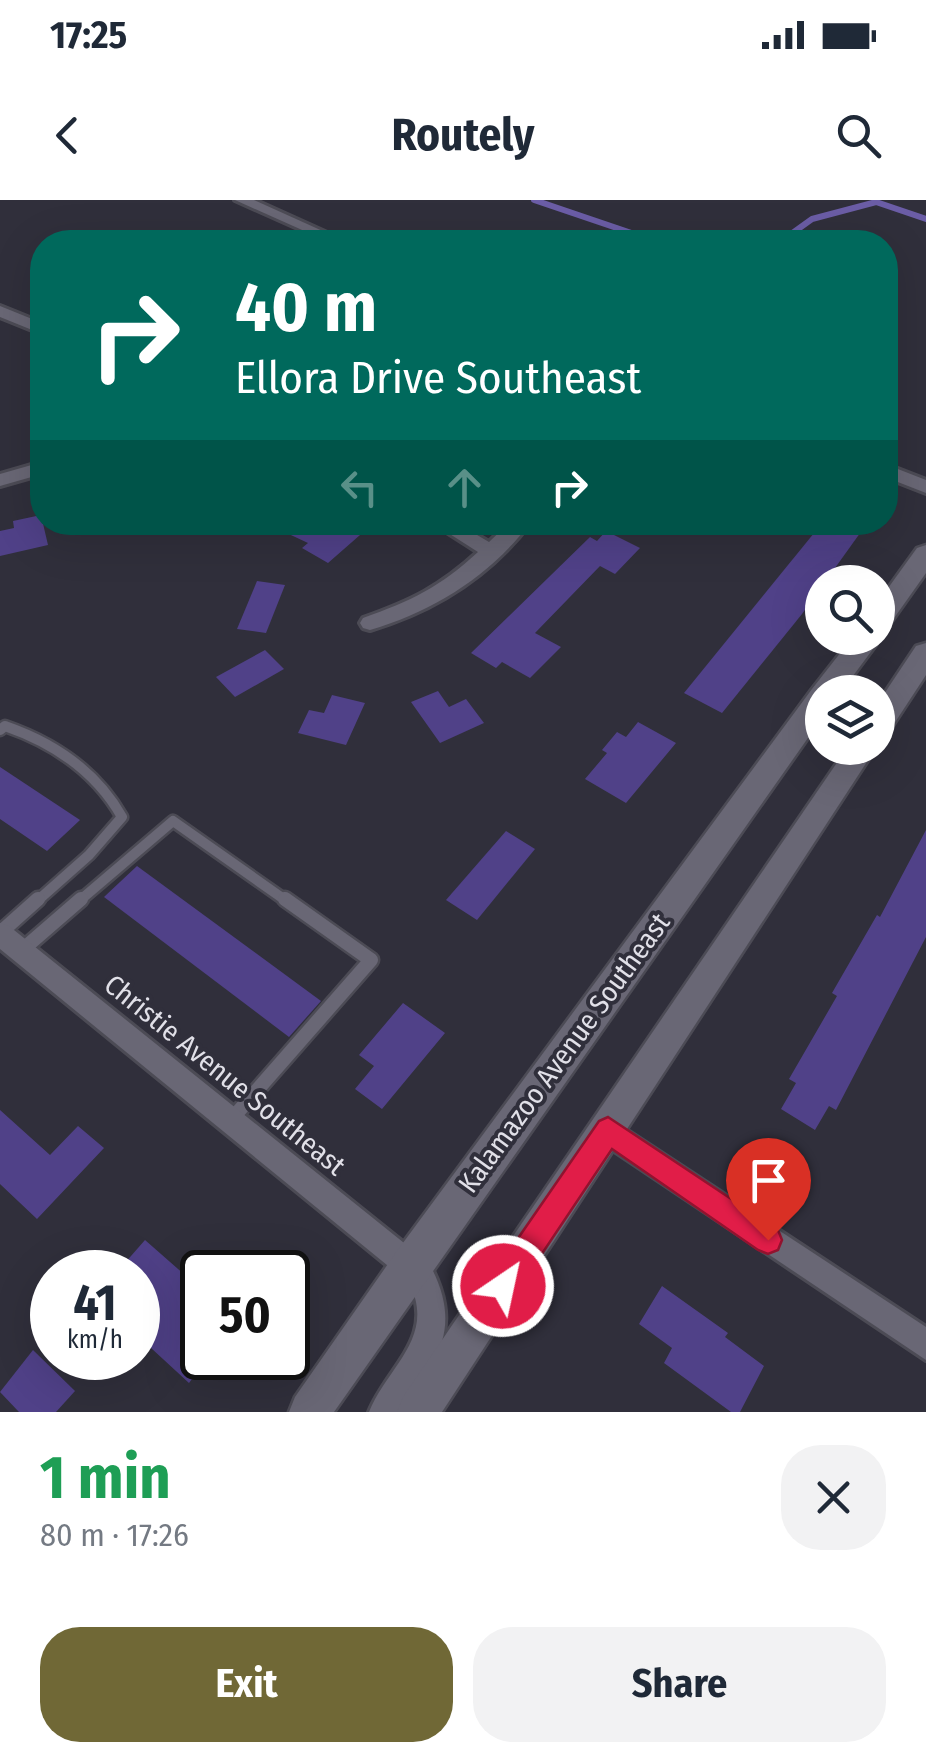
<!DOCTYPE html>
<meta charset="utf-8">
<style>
body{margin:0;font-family:"Fira Sans Condensed",sans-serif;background:#f2f2f3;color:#1f2937;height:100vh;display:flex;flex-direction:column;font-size:38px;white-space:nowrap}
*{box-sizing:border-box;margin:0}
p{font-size:32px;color:#747a83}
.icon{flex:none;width:55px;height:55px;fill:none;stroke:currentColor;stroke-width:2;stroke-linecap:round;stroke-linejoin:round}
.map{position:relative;height:1212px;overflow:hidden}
.side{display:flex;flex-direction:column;background:#fff;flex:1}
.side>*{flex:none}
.guide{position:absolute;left:30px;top:30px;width:868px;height:305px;border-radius:40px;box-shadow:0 10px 40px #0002;background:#00695c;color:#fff;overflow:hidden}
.controls{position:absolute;left:805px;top:365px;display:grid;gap:20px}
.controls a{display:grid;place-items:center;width:90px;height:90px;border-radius:50%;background:#fff;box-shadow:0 10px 40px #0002;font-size:50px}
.speed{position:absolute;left:30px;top:1050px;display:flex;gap:20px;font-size:50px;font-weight:700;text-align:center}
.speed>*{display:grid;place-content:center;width:130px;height:130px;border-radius:50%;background:#fff;box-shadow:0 10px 40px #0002;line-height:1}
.speed small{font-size:25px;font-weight:400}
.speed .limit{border:5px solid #111;border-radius:15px;background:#fff;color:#111}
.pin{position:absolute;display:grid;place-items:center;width:85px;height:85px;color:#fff;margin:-102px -42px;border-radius:50% 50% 50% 0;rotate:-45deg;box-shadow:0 0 10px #0007}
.pin .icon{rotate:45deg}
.me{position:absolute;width:110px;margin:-55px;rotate:34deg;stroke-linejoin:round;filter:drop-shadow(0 0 8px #0008)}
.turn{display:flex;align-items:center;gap:35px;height:210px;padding:0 40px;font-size:45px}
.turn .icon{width:130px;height:130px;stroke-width:2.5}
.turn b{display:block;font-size:70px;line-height:85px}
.lanes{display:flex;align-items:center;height:95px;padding:0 40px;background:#0003;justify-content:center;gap:50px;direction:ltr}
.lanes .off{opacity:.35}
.round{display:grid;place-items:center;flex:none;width:105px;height:105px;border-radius:40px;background:#f2f2f3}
.summary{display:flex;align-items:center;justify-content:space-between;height:170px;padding:0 40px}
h1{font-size:60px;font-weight:700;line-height:75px;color:#1e9e55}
.button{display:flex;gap:20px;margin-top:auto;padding:20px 40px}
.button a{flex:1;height:115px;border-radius:40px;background:#706836;color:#fff;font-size:40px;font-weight:700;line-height:115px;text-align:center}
.button a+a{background:#f2f2f3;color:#1f2937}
.status{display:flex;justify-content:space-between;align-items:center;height:70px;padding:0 50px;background:#fff;direction:ltr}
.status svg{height:28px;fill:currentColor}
header{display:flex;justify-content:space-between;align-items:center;height:130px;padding:0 40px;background:#fff;font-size:45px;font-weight:700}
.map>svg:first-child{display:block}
</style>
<div class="status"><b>17:25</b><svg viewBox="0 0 49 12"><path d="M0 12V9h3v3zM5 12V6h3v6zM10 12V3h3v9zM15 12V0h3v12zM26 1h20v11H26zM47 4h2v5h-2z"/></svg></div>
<header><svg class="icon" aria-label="back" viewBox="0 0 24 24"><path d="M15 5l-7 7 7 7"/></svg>Routely<svg class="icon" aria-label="search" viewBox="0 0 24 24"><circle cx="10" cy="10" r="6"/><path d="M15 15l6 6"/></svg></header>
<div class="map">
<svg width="926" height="1212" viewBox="0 0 926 1212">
<rect width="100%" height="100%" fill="#302f3b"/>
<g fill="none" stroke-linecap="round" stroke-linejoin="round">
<g stroke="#6b5da6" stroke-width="6">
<polyline points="534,0 658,42"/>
<polyline points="780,42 812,19 876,2 926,19"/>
</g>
</g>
<g fill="#504188">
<polygon points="41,315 48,345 0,356 0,331 14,328 13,321"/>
<polygon points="263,322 336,322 360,335 328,363 302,348 308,343"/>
<polygon points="823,322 868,322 802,414 722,513 684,493"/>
<polygon points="606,331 640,348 615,374 600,366 535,433 561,447 530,478 502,462 496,468 471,453 590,337 597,341"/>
<polygon points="257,381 285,385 266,433 237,429"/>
<polygon points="265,450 284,469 235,497 216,477"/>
<polygon points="438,491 449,507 466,499 484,523 440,543 411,502"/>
<polygon points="332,495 365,503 346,545 298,533 309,510 324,513"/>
<polygon points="638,522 676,543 626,603 585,579 607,553 602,550 617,532 626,537"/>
<polygon points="0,567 80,620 47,651 0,619"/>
<polygon points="926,630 926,737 836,910 829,906 815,930 781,909 796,883 789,879 837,796 832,793 877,715 880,717"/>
<polygon points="506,631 535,649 477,720 446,700"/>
<polygon points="137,666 321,801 289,837 104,697"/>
<polygon points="403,803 445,833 382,909 355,889 374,866 359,855"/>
<polygon points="0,910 50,955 78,926 104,948 37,1019 0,984"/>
<polygon points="145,1040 202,1090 202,1166 189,1183 138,1136 148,1119 138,1110 138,1072 117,1072"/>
<polygon points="662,1086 728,1133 725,1137 764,1166 740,1212 731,1212 664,1163 672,1148 639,1124"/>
<polygon points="33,1150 75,1191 56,1212 19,1212 0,1192"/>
</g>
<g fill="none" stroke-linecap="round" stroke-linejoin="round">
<g stroke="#4c4b55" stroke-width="15">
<g id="lane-far1">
<path d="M 0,530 L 5,526 C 54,543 96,571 122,617 L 89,655 L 36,702"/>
<polyline points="78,702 173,621 288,702"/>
</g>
</g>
<g stroke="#4c4b55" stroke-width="19">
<g id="lane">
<polyline points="0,733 38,699"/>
<polyline points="21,751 81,699"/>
<polyline points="230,921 371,760 285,699"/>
</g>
</g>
<g stroke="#4c4b55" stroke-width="6">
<g id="street">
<polygon points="235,0 254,0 347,42 329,42"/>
<polygon points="0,106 42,123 42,134 0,117"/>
<polygon points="42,262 42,274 0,286 0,274"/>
<polygon points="885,264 926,280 926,293 885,277"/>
<path d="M 431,322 L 455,322 L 489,342 L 510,322 L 531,322 C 490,376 434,411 370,430 L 363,428 L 360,423 L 363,418 C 411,401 440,387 478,352 Z"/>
<path d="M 0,723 L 9,726 L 429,1063 C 463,1126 439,1158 402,1212 L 369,1212 C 387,1167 437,1137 409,1083 L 0,749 Z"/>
<polygon points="608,918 926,1127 926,1160 598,940 595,931 598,922"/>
</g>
</g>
<g stroke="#4c4b55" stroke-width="5">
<g id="secondary">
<polygon points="926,345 926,373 887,428 878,431 878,402 917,348"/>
<polygon points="878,435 879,438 876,445 841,492 822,492 822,518 334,1212 289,1212 295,1197 397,1051 812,489 852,438"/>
<polygon points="926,443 926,475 888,533 878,536 878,503 916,446"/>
<polygon points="847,548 876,548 442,1212 397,1212 403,1197"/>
</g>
</g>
<use href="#lane-far1" stroke="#696775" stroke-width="10"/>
<use href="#lane" stroke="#696775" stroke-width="14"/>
<use href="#street" fill="#696775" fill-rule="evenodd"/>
<use href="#secondary" fill="#696775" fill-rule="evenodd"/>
</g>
<polygon fill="#e11d48" stroke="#92132f" stroke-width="2.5" points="608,917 778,1030 782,1040 778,1050 768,1054 758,1050 612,949 513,1097 503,1101 492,1097 488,1086 492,1076 599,921"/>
<g text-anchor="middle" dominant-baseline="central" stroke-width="8" stroke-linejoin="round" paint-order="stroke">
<g font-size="28" fill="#e1e0e8" stroke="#302f3b">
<text transform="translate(564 853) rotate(-54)">Kalamazoo Avenue Southeast</text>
<text transform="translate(225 875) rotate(39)">Christie Avenue Southeast</text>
</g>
</g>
</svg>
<div class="controls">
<a><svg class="icon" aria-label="search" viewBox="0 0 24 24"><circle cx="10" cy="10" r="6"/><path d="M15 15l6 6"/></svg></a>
<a><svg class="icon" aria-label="layers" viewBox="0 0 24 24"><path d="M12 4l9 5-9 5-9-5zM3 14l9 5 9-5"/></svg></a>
</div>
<div class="speed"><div>41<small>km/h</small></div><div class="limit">50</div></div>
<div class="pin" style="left:768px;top:1040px;background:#d93025"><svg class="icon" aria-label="arrive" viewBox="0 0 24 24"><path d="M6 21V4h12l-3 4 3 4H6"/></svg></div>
<svg class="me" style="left:503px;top:1086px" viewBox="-20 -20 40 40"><circle r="17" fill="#e11d48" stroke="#fff" stroke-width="3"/><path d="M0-11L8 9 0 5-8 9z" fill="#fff"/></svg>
<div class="guide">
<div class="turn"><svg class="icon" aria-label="right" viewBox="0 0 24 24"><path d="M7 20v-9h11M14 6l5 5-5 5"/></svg><div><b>40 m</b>Ellora Drive Southeast</div></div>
<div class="lanes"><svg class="icon off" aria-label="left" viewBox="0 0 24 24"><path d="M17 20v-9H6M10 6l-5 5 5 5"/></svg><svg class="icon off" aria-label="ahead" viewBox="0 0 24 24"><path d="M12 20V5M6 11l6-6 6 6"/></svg><svg class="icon" aria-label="right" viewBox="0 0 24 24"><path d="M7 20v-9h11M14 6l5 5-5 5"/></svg></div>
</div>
</div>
<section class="side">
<div class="summary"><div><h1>1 min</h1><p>80 m · 17:26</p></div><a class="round"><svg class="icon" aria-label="close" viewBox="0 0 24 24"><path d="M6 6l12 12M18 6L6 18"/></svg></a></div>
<div class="button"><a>Exit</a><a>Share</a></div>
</section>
